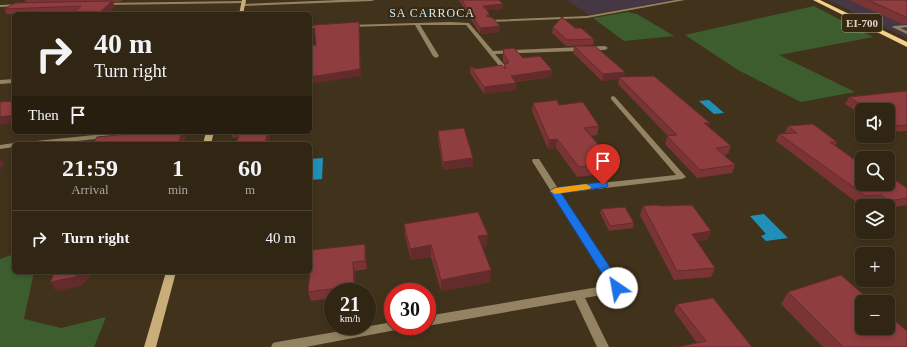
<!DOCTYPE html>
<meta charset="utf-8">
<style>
body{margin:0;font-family:"Times New Roman",serif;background:#392e1d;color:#f1f3f6;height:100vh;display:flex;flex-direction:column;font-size:15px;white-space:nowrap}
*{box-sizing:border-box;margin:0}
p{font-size:13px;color:#a8a5a0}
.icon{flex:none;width:22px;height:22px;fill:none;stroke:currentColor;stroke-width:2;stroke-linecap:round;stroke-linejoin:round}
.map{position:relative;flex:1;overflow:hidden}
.panel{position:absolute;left:12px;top:142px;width:300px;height:132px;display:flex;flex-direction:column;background:#312614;border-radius:6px;box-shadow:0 2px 6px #0003,0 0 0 1px #4c4334}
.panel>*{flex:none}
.top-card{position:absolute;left:12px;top:12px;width:300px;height:122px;border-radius:6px;box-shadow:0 2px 6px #0003,0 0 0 1px #4c4334;background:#312614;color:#f1f3f6;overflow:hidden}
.fabs{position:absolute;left:855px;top:103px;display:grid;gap:8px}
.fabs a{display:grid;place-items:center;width:40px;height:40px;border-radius:6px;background:#312614;box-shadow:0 2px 6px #0003,0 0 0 1px #4c4334;font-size:20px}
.speed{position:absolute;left:324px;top:283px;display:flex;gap:8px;font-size:20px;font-weight:700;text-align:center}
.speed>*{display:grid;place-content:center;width:52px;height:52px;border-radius:50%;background:#312614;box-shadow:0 2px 6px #0003,0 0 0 1px #4c4334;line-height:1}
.speed small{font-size:10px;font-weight:400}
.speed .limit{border:6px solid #d22;background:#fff;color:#111}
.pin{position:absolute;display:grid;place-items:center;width:34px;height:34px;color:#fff;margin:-41px -17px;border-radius:50% 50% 50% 0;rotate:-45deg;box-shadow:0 0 4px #0007}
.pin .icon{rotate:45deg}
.me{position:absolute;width:44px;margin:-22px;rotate:327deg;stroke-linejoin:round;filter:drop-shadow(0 0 3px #0008)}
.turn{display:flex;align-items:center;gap:14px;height:84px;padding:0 16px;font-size:18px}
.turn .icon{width:52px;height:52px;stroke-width:2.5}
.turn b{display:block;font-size:28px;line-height:34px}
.then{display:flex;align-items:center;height:38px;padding:0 16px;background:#0003;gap:8px;font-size:15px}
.eta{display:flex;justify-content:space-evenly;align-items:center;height:68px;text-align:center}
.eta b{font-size:24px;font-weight:700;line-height:28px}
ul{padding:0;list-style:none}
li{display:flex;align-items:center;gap:12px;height:56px;padding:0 16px;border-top:1px solid #4c4334}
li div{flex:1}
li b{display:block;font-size:15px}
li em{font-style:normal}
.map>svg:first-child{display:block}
</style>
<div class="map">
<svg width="907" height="347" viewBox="0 0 907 347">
<rect width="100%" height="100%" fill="#41321b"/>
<g fill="#453744">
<polygon points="567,0 673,0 589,15"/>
<polygon points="828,0 907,0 907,38 896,33"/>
</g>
<g fill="#3d5d2f">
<polygon points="814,6 873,37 779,55 855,92 801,102 738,70 685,35"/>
<polygon points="628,12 637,14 674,36 624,41 593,18"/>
<polygon points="14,254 14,272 34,272 24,319 61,328 106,317 94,347 0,347 0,259"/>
</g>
<g fill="#2190b9">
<polygon points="709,100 724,113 714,114 699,101"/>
<polygon points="323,158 322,179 310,180 310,159"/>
<polygon points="764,214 788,238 766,241 761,236 766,234 750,216"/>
</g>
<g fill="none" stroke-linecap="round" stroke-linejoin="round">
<g fill="#948362" fill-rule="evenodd">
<polygon points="907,25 907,27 900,28 907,31 907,34 892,27 894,26"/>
<polygon points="613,96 615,97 686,177 682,179 554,194 551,193 550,191 554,188 676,175 611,99 611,97"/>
</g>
<g fill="#948362" fill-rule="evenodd">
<polygon points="339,0 374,0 372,1 243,6 241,5 243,4"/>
<polygon points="676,0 685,0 587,18 489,22 487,21 489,20 587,16"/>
<polygon points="244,1 246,2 246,3 103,5 101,4 103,3"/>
<polygon points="23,4 23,5 21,6 0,7 0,5"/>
<polygon points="450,22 469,23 493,51 605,46 608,48 605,50 495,54 507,68 498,71 495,69 500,67 466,25 420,25 439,56 436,58 433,56 415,25 349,27 347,26 349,25"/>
<polygon points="310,26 325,26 327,27 325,28 310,28"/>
<polygon points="14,79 14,83 0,84 0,80"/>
<polygon points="124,132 149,132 145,134 48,144 22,144 26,142"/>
<polygon points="14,143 17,144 14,144 14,147 0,149 0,145"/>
<polygon points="533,159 539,159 622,288 621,291 617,292 585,298 609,347 597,347 575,300 427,326 427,316 610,285 532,161"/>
<polygon points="393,322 393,326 403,326 401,329 306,347 271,347 273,343 277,342"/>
</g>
<g fill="#caae7a" fill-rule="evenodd">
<polygon points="242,0 246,0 243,14 239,14"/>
<polygon points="206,132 214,132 211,144 203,144"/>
<polygon points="166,272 176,272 156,347 144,347"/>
</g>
<polygon fill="#f4d08c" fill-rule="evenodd" points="813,0 820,0 907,42 907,47"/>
</g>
<g fill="#7b3436">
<polygon points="25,0 122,0 120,2 113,2 115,7 107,14 72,14 75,12 7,14 4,9 27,3"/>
<polygon points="459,0 499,0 503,9 487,10 489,13 489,17 500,26 500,32 480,34"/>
<polygon points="849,0 907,0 907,24 902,24"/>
<polygon points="553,27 575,28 594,39 593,45 566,46 552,33"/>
<polygon points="574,46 625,72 624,77 708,127 731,146 728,154 724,155 735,165 732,173 697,178 665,144 667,136 668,136 618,84 619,79 602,81 573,53"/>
<polygon points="503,49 523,58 552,70 551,77 515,82 516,83 516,90 484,94 470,73 470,66 475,69 504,68 505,64 503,62"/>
<polygon points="907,91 907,131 889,132 888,131 888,110 862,110 862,115 845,104 849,97"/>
<polygon points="533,103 559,105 599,126 597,135 591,136 614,163 611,173 577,177 556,148 548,149 532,111"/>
<polygon points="788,126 837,142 835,146 862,184 907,188 907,205 888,208 888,206 879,206 876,203 860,205 776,141 779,134 785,133"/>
<polygon points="438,131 473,166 443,170 438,139"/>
<polygon points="231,132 271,132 269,143 293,141 293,144 236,144 237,139 237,137 233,138"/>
<polygon points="643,206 711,231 707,240 697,241 715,268 711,277 674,280 640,215"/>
<polygon points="601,209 634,223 633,228 609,231 600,213"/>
<polygon points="404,224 487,246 482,247 491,270 491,282 441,291 431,257 411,260 405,236"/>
<polygon points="365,244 366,252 367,269 355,271 355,292 333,292 333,298 311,301 308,292"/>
<polygon points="788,292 907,347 823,347 781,304"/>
<polygon points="677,304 752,347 697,343 674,311"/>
</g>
<g fill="#642b2c">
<polygon points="112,1 115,7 107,14 98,14"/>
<polygon points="503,4 503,9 483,11 483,6"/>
<polygon points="359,22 361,76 310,84 310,77"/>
<polygon points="500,26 500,32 480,34 480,28"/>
<polygon points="552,70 551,77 510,82 511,76"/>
<polygon points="625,72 624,78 619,77 619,79 602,81 603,74"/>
<polygon points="516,83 516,90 484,94 484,87"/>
<polygon points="14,115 14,123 0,125 0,117"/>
<polygon points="704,123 710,123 707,130"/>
<polygon points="182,132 185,132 187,135 183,144 178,144"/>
<polygon points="268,132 271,132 269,144 265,144"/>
<polygon points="557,139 556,148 548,149 549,140"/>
<polygon points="473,158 473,166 443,170 443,162"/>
<polygon points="0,159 4,165 0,170"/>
<polygon points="711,231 707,240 689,243 692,234"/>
<polygon points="488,235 487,246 477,248 478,236"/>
<polygon points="365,244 366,252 367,269 365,261"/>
<polygon points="431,245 431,257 411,260 410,249"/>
<polygon points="353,262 355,271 355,292 354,286"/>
<polygon points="491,270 491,282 441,291 441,280"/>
<polygon points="80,272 95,272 81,286 56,291 50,282"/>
</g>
<g fill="#8f3d3f" stroke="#642b2c">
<polygon points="462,0 499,0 503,4 483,6 489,13 486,16 493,18 500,26 480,28"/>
<polygon points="868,0 907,0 907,17 906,17"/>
<polygon points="112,1 98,14 72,14 81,6 4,9 15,3"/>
<polygon points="562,17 575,28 581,28 594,39 567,40 553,27"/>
<polygon points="359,22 360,69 310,77 310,46 316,45 314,25"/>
<polygon points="574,46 595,46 625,72 603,74"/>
<polygon points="514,48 523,58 540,56 552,70 511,76 516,83 484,87 470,66 475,69 502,65 505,69 505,64 508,63 508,60 504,55 503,49"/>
<polygon points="654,76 710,123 704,123 731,146 716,148 735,165 700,170 667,136 677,135 619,77"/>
<polygon points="907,91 907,125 894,126 888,122 888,110 869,110 849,97"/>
<polygon points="557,100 559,105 583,102 599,126 584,128 614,163 579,167 557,139 549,140 533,103"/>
<polygon points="14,101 14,115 0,117 0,102"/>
<polygon points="813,124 837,142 830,142 862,165 862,184 888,184 888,181 895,180 907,188 907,198 889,201 881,195 866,196 779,134 797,133 788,126"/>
<polygon points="464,128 473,158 443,162 438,131"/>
<polygon points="138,132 182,132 178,144 92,144 97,137 137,133"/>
<polygon points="238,132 268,132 265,143 293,141 292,144 236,144 239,136 236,136"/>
<polygon points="656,205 663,206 692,205 711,231 692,234 715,268 677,271 643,206"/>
<polygon points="625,207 634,223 610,226 601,209"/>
<polygon points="478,212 488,235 478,236 491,270 441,280 431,245 410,249 404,224"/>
<polygon points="365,244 365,261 353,262 354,286 308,292 312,250"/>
<polygon points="55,272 80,272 75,277 50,282"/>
<polygon points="841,275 872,302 862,302 862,328 888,328 888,315 907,331 907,347 843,347 788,292"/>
<polygon points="713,298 752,347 677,347 706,341 677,304"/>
</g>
<polygon fill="#1a73e8" stroke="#114b97" points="603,182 607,183 608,185 607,187 561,193 621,284 623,288 621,291 617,292 613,291 550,191 554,188"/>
<polygon fill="#f59e0b" points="586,184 591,187 590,189 555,194 550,191 555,188"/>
<g text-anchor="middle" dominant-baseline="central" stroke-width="4" stroke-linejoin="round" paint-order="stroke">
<rect fill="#362811" stroke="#aba090" stroke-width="1" x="842" y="14" width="40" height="18" rx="3"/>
<g font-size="11" font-weight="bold" fill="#ddd3c6">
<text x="862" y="23">EI-700</text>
</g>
<g font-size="12" letter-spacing="1" fill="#cbeafb" stroke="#362811">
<text x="432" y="13">SA CARROCA</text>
</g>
</g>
</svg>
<div class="fabs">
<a><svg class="icon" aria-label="sound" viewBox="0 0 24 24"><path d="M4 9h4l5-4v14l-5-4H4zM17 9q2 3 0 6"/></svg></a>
<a><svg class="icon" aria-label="search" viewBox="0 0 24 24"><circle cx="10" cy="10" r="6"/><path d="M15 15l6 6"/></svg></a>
<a><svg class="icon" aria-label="layers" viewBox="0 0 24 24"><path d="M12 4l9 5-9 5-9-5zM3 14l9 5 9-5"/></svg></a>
<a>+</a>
<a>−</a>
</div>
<div class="speed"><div>21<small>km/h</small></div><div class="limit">30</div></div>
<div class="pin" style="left:603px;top:185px;background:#d93025"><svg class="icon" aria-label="arrive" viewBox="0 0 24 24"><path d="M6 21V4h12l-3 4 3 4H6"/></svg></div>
<svg class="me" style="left:617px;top:288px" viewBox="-20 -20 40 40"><circle r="19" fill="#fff"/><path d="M0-13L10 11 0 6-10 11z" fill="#1a73e8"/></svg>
<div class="top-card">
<div class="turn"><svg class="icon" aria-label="right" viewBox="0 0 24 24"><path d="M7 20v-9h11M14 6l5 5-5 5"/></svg><div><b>40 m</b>Turn right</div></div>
<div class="then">Then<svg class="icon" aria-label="arrive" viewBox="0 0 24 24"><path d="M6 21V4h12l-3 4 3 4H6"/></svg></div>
</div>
<section class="panel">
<div class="eta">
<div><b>21:59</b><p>Arrival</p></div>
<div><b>1</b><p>min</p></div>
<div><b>60</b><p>m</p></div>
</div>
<ul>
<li><svg class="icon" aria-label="right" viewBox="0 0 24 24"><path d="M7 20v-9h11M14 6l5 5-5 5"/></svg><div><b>Turn right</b></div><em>40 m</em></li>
</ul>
</section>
</div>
